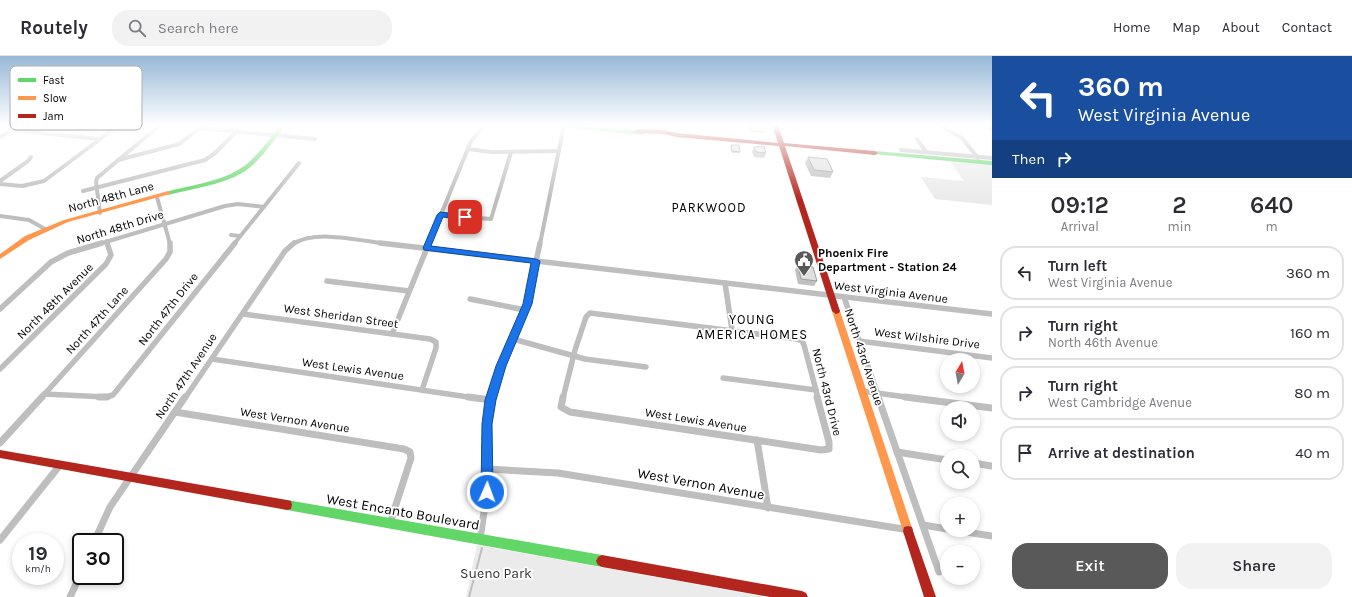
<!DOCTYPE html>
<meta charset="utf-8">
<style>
body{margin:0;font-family:Karla,sans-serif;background:#f2f2f3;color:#2b2b33;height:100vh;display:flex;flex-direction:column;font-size:15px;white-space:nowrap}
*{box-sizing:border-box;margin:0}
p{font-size:13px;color:#7c7c81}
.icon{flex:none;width:22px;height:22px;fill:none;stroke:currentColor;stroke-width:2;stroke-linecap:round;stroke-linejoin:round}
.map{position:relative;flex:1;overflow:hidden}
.sheet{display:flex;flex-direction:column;background:#fff;width:360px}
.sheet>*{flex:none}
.top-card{background:#1a4fa0;color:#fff;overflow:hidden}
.needle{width:26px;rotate:10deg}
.buttons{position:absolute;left:940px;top:297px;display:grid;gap:8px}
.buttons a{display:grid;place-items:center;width:40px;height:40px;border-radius:50%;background:#fff;box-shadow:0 2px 6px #0003;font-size:20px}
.speed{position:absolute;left:12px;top:477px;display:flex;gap:8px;font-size:20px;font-weight:700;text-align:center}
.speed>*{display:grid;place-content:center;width:52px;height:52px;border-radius:50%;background:#fff;box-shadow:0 2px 6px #0003;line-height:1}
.speed small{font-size:10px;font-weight:400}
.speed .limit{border:2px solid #111;border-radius:6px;background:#fff;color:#111}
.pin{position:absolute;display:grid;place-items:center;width:34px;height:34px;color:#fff;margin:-17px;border-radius:8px;box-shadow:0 2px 6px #0006}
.me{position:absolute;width:44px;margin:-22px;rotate:2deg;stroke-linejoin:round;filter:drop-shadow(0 0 3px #0008)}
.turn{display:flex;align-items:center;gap:14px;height:84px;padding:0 20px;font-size:18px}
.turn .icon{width:52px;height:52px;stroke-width:2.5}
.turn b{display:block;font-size:28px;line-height:34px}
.then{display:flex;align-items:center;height:38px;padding:0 20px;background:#0003;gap:8px;font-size:15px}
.eta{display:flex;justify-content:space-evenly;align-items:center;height:68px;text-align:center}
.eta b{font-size:24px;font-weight:600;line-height:28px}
.primary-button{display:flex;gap:8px;margin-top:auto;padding:8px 20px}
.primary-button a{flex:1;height:46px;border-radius:16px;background:#595959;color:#fff;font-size:16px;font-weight:600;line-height:46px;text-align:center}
.primary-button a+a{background:#f2f2f3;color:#2b2b33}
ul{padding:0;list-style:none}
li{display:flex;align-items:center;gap:12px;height:54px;margin:0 8px 6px;padding:0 12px;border:2px solid #e1e1e2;border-radius:16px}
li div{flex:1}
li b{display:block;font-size:15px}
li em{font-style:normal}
header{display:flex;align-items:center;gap:24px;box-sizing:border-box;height:56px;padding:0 20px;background:#fff;border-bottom:1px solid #e1e1e2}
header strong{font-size:19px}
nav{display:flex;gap:22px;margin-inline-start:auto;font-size:14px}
.search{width:280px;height:36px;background:#f2f2f3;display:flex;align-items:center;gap:10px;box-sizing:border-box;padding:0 14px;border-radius:16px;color:#7c7c81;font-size:15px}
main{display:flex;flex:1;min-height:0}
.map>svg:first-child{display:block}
</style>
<header>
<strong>Routely</strong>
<div class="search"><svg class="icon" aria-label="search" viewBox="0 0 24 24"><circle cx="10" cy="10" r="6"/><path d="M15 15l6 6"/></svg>Search here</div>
<nav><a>Home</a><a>Map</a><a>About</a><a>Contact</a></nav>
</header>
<main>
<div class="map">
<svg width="992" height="541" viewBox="0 0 992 541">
<rect width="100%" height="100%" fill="#fff"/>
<g fill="#ebebeb">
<polygon points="950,105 992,108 992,149 935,143 921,121 964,125"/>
<polygon points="477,489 766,541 466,541"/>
</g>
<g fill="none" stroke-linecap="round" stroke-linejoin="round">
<polyline stroke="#bebebe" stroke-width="2" points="469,541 482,492"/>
<g stroke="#bebebe" stroke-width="4">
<polyline points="939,69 962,82 978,102"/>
<polyline points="983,69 992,74"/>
<polyline points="12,74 99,83"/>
<polyline points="0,81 20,69"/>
<polyline points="917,83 926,96"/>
<polyline points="468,93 492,96 559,95"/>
<polyline points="901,94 992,102"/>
<polyline points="118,104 179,88 200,72 315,83"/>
<polyline points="0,125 28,105 31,101"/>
<polyline points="0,128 22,130 44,125 119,69"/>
<polyline points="83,135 205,104 215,97 237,75"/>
<polyline points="157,141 170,188"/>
<polyline points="100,157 96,126 97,122 160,69"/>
<polyline points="441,159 491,163 511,96"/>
<polyline points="0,160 29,164 45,173"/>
<polyline points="231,179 240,180"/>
<polyline points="107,185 108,188"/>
<polyline points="99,188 225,150 238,148 264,151"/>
<polyline points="234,188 299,107"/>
<path d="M 293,188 C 316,173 361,185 388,188"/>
<polyline points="429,188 471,85 485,69"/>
<polyline points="540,188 564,69"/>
</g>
<g stroke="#bebebe" stroke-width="5.5">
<polyline points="380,187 992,258"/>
<polyline points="327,225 409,235"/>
<polyline points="725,227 732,274"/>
<polyline points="844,241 879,342"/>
<polyline points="470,243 525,254"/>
<polyline points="0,253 51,206 68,197 102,187"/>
<polyline points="243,258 430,283 436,286 436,292 422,334"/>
<polyline points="392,278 429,187"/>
<polyline points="513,283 585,303 646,311"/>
<polyline points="859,285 992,302"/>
<polyline points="212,303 475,342"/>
<polyline points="0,313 106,208 111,199 107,187"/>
<polyline points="723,322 816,334"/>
<polyline points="862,335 913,342"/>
<polyline points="44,338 106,341 113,339 235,187"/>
<polyline points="41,342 166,203 170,196 170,187"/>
<polyline points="185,342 285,195 294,187"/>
<polyline points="492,342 501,310 527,249 540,187"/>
<polyline points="563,342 575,294 586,261 590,257 797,283 802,285 804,289 818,342"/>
</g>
<g stroke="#bebebe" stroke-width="7">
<polyline points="99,341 107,341"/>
<polyline points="468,341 491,344"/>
<polyline points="563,341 561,351 570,356 821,394 829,393 829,386 817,341"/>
<polyline points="878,341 939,516"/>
<polyline points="905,341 992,352"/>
<polyline points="175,356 404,393 410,396 411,402 390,467"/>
<polyline points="757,384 768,452"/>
<polyline points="0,387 42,341"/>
<polyline points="897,396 947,404"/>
<polyline points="973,407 992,410"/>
<polyline points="488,413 558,417 909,474"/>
<polyline points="923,469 947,473"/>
<polyline points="952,474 992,480"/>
<polyline points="480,483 487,436 487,373 493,341"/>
<polyline points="0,484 60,409"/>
<polyline points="94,486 110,451 185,341"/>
<polyline points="70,541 81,517"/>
</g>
<g fill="#63d668" fill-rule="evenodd">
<path d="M 280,69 L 285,69 C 273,86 260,106 242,117 C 221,129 191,133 168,139 L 165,137 L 166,136 C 189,129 216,127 238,114 C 255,104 268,85 280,69 Z"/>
<polygon points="557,69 572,69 641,75 644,77 641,79 559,71"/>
<polygon points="875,95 992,105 992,109 873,98 873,96"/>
<polygon points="287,444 602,499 606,501 608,505 606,509 602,511 287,454 283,453 282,449 283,445"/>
</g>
<g fill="#ff974d" fill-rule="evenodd">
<polygon points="168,135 170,136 170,138 68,166 29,184 0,203 0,198 25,180 64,164"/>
<polygon points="836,252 840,255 913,475 912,479 908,480 904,479 903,475 832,255"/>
</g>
<g fill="#b3261e" fill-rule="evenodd">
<polygon points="772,69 778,69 784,87 875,95 878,97 875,99 785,90 840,255 839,257 836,258 832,255 779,90 677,81 664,78 637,77 634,75 637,73 664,74 677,77 778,87"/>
<polygon points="0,394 287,444 291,445 292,449 291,453 287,454 0,402"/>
<polygon points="908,470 912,471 913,475 936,541 924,541 903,475 904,471"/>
<polygon points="602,499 802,535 806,537 808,541 770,541 602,511 598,509 596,505 598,501"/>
</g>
</g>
<g fill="#c0c0c0">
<polygon points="749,69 762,69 764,76 763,77 751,76"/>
<polygon points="731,89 740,96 740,97 732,97 730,90"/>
<polygon points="754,91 766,97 764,102 754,101 752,96"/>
<polygon points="808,101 833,116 830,122 811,120 805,107"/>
<polygon points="798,209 817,225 814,230 798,228 795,214"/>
</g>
<g fill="#dfdfdf" stroke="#9c9c9c">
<polygon points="750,69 762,69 764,76 752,75"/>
<polygon points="731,89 739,89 740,96 732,95"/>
<polygon points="764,90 766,97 756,96 754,91"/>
<polygon points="808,101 827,103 833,116 814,114"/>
<polygon points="798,209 813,211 817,225 801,223"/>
</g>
<linearGradient id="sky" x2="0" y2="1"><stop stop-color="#97b8d7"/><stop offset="0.48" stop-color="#fff"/><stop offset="1" stop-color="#fff" stop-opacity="0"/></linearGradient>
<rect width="992" height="144" fill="url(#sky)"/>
<polygon fill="#1a73e8" stroke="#114b97" points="440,156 465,159 468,161 465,164 443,161 431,190 536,203 540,205 532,248 506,310 496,344 492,368 493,436 491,440 487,441 483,440 481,436 482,368 485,344 496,310 523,248 531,207 424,194 423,192 437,159"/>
<defs>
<g id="civic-pin" transform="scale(1)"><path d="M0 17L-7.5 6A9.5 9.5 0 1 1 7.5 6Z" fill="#595959" stroke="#fff"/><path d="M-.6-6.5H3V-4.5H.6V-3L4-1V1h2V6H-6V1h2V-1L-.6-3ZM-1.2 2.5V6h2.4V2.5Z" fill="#fff"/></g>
</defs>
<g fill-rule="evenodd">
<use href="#civic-pin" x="804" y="204"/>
</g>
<g text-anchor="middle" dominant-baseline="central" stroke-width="3.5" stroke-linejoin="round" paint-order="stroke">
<g font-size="12" fill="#000" stroke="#fff">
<text transform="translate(111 141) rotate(-15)">North 48th Lane</text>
<text transform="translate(120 171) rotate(-17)">North 48th Drive</text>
<text transform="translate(891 236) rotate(7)">West Virginia Avenue</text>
<text transform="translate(55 245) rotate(-45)">North 48th Avenue</text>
<text transform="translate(168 253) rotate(-52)">North 47th Drive</text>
<text transform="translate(341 260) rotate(8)">West Sheridan Street</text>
<text transform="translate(97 264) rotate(-48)">North 47th Lane</text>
<text transform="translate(927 282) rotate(7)">West Wilshire Drive</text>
<text transform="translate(864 301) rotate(72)">North 43rd Avenue</text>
<text transform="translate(353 313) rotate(8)">West Lewis Avenue</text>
<text transform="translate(186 320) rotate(-56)">North 47th Avenue</text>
<text transform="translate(827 336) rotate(76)">North 43rd Drive</text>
<text transform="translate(295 364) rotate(9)">West Vernon Avenue</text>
<text transform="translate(696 364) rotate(9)">West Lewis Avenue</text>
</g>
<g font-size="12" font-weight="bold" fill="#000" stroke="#fff" text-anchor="start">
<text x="818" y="197">Phoenix Fire<tspan x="818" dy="14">Department - Station 24</tspan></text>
</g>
<g font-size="13" letter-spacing="1" fill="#000" stroke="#fff">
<text x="709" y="151">PARKWOOD</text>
<text x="752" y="263">YOUNG<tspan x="752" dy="15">AMERICA HOMES</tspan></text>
</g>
<g font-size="14" fill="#000" stroke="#fff">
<text transform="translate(701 428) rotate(10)">West Vernon Avenue</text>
<text transform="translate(403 456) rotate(10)">West Encanto Boulevard</text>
</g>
<g font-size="14" fill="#323232" stroke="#fff">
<text x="496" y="517">Sueno Park</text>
</g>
</g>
<rect x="10" y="10" width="132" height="64" rx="6" fill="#fff" stroke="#b2b2b2" stroke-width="1"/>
<rect x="18" y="22" width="18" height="4" fill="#63d668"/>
<rect x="18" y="40" width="18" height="4" fill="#ff974d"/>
<rect x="18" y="58" width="18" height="4" fill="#b3261e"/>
<g font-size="11" fill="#000">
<text x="43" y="28">Fast</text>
<text x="43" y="46">Slow</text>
<text x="43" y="64">Jam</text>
</g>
</svg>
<div class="buttons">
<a><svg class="needle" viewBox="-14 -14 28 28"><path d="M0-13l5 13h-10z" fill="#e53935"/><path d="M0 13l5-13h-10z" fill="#7c7c81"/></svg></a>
<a><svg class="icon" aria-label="sound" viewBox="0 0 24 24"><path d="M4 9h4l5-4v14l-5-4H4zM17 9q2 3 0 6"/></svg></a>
<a><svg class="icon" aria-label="search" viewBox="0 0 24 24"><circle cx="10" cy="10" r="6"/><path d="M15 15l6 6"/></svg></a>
<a>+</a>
<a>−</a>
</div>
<div class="speed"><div>19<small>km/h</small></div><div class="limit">30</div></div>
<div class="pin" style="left:465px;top:161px;background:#d93025"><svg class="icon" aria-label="arrive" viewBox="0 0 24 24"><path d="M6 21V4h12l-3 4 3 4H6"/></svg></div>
<svg class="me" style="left:487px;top:436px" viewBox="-20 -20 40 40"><circle r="17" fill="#1a73e8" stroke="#fff" stroke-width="3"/><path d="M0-11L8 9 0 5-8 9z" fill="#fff"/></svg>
</div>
<section class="sheet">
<div class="top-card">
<div class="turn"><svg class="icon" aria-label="left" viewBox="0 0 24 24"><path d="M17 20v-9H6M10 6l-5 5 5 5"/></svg><div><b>360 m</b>West Virginia Avenue</div></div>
<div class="then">Then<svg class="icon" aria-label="right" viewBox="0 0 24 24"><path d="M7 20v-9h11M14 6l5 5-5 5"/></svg></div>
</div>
<div class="eta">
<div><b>09:12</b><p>Arrival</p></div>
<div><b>2</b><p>min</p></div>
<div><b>640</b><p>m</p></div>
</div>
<ul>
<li><svg class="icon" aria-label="left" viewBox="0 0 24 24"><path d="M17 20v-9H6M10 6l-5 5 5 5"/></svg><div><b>Turn left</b><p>West Virginia Avenue</p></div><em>360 m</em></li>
<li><svg class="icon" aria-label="right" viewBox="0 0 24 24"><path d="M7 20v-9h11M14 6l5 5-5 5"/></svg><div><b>Turn right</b><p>North 46th Avenue</p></div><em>160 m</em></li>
<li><svg class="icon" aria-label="right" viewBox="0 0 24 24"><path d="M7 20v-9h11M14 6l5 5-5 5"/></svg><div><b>Turn right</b><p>West Cambridge Avenue</p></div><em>80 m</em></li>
<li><svg class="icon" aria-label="arrive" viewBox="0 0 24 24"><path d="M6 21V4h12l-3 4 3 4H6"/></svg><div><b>Arrive at destination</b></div><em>40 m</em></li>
</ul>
<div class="primary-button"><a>Exit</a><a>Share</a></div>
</section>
</main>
